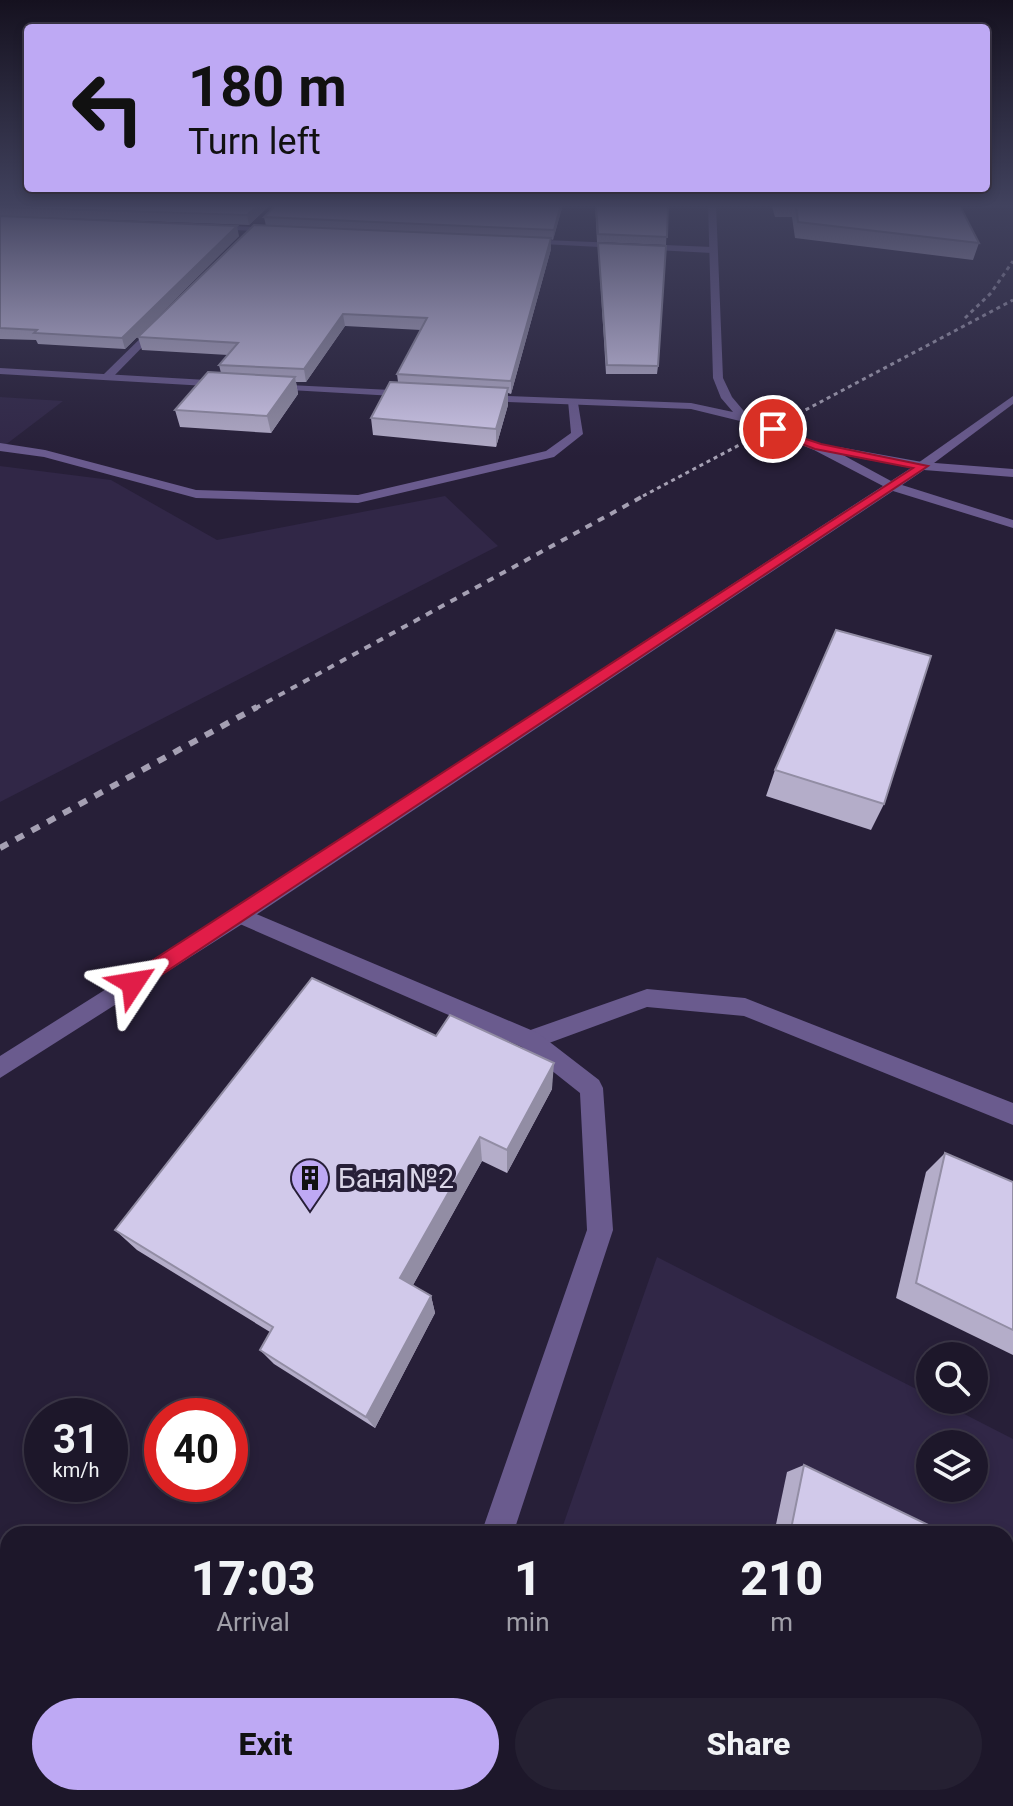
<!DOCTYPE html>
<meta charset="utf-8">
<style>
body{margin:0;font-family:Roboto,sans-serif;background:#252032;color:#f1f3f6;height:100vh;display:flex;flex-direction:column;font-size:30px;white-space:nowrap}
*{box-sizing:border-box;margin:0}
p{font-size:26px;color:#a09fa8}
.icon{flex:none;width:44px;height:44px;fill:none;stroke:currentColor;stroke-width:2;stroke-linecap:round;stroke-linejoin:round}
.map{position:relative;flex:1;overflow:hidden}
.drawer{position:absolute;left:0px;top:1526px;width:1014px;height:280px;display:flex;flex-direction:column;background:#1d172a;border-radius:24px 24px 0 0;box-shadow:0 4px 12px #0003,0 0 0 2px #3b3647}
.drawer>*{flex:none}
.guide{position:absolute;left:24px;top:24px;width:966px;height:168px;border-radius:8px;box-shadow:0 4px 12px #0003,0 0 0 2px #3b3647;background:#bea9f4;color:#111;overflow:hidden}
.buttons{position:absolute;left:916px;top:1342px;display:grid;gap:16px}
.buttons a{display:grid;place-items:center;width:72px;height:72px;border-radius:50%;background:#1d172a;box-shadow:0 4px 12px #0003,0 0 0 2px #3b3647;font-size:40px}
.speed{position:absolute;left:24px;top:1398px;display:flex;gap:16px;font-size:40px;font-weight:700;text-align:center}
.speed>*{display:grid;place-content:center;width:104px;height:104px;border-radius:50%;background:#1d172a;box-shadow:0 4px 12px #0003,0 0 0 2px #3b3647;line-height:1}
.speed small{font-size:20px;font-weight:400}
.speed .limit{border:12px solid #d22;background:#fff;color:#111}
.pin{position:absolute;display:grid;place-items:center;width:68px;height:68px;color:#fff;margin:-34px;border:4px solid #fff;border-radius:50%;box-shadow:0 2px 8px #0007}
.me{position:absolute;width:88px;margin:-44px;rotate:57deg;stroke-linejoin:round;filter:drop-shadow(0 0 6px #0008)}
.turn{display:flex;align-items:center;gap:28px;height:168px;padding:0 32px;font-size:36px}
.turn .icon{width:104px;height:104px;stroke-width:2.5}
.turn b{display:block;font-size:56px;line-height:68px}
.eta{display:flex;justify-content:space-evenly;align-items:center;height:136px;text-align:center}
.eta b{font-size:48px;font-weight:800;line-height:56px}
.cta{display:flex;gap:16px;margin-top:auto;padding:16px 32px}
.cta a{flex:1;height:92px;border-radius:48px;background:#bea9f4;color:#111;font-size:32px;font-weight:800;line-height:92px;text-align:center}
.cta a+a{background:#252032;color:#f1f3f6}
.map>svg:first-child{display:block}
</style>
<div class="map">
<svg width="1013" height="1806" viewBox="0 0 1013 1806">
<rect width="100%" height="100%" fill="#271f38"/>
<g fill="#312747" fill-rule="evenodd">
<polygon points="0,397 63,401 0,449"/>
<polygon points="0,466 111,480 217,540 445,496 498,546 0,802"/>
<path d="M 657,1257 L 930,1396 L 930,1400 L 937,1400 L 1013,1439 L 1013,1806 L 464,1806 L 467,1798 L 1006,1798 L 1006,1534 L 560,1534 ZM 930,1444 L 974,1444 L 974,1488 L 930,1488 Z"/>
</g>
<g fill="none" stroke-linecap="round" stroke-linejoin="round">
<g fill="#6a5b8e" fill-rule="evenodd">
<polygon points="568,401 578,403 583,434 554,457 358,503 196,498 44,457 0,451 0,443 45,450 196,490 358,495 546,451 571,433"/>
<polygon points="647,989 745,998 1013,1103 1013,1125 744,1016 647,1007 530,1050 522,1047 519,1040 522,1033"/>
</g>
<g fill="#6a5b8e" fill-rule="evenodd">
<polygon points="209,225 276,228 280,230 276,232 212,229"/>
<polygon points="521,239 712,247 716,250 712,253 524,243"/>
<polygon points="155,324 163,326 111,379 103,379 103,375"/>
<polygon points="1013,396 1013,404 926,469 918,469 918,463"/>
<polygon points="240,907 538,1033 599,1080 603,1088 613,1230 513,1534 481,1534 587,1230 580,1093 522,1047 233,921 230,915 233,909"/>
<polygon points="390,1798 426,1798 423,1806 387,1806"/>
</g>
<g fill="#6a5b8e" fill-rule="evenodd">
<path d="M 708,204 L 716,204 L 723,378 L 732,397 L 748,416 L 833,450 L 839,447 L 922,462 L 1013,469 L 1013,477 L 924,470 L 902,485 L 1013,520 L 1013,528 L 893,491 L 247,921 L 0,1078 L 0,1056 L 233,909 L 883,486 L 814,450 L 740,421 L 691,409 L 483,401 L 477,398 L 483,395 L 691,403 L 733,412 L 721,398 L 713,378 ZM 843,455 L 911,468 L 891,481 Z"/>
<polygon points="0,368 224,381 229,384 224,387 0,374"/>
<polygon points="268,384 412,391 417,394 412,397 272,389 267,386"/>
</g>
<g stroke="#a5a0b3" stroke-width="3" stroke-dasharray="4 4" stroke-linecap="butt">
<polyline points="965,318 991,293 1013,261"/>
<polyline points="643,496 1013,300"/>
</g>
<polyline stroke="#a5a0b3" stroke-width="4" stroke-dasharray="7 7" stroke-linecap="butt" points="254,709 647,494"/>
<polyline stroke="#a5a0b3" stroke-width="6" stroke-dasharray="9 9" stroke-linecap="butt" points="0,848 257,707"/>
</g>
<g fill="#b4adc9">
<polygon points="0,204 271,204 249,225 33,217 239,236 125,349 38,344 36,340 0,339"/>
<polygon points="563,204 553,240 551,239 551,249 511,394 508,393 508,405 496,447 373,435 371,418 398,382 397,374 421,330 345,326 306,382 296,382 298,394 271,433 180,427 175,410 221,373 219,365 228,355 142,350 138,337 266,226 264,217"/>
<polygon points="595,204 668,204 666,245 597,242"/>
<polygon points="771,204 959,204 979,243 973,260 795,238 792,217 775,217"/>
<polygon points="598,243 658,366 657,374 606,374"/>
<polygon points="775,770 884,804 871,830 766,796"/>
<polygon points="436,1036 552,1089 507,1173 482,1161 413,1285 431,1296 435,1313 375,1428 274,1364 260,1350 270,1332 137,1250 115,1230"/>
<polygon points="945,1153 1013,1182 1013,1355 896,1298 926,1172"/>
<polygon points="804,1465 947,1534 774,1534 787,1472"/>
</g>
<g fill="#928da4">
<polygon points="259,204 271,204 249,225 247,215"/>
<polygon points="561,204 563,204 553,240 554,230"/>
<polygon points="237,226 239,236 125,349 122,338"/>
<polygon points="551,238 551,249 511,394 511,381"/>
<polygon points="343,314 345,326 306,382 304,369"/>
<polygon points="295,377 298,394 271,433 267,416"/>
<polygon points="508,388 508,405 496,447 496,429"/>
<polygon points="554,1063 552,1089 507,1173 507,1150"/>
<polygon points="480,1137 482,1161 407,1296 400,1278"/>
<polygon points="431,1296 435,1313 375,1428 366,1417"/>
<polygon points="196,1798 209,1798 205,1806 192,1806"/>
</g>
<g fill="#d1c9ea" stroke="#928da4" stroke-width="2">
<polygon points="0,204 259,204 247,215 0,207"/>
<polygon points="277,204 561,204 554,230 264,217"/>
<polygon points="596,204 668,204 667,237 598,234"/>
<polygon points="796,204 959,204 979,243 798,222"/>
<polygon points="0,216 237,226 122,338 34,333 37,330 0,328"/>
<polygon points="254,225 551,238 511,381 397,374 427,318 343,314 304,369 219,365 238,343 138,337"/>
<polygon points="598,243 666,246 658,366 607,365"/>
<polygon points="208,372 295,377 267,416 175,410"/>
<polygon points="390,382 508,388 496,429 371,418"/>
<polygon points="836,630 931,656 884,804 775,770"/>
<polygon points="312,978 436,1036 450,1015 554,1063 507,1150 480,1137 400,1278 431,1296 366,1417 260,1350 273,1327 115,1230"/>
<polygon points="945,1153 1013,1182 1013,1330 916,1283"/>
<polygon points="804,1465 947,1534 790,1534"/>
<polygon points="1006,1562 1013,1566 1013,1806 862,1806 848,1798 1006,1798"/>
<polygon points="51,1798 196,1798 192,1806 47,1806"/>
</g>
<linearGradient id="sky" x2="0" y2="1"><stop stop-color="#15111f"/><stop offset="0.45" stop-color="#41425e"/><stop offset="1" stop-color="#41425e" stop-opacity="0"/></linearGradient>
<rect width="1013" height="457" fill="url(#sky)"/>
<polygon fill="#e11d48" stroke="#92132f" stroke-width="2" points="770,427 821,444 928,466 140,989 133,991 127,989 124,983 127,977 913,468 815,449 770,432"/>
<defs>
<g id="building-pin" transform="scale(2)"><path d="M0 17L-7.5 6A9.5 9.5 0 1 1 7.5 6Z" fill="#bea9f4" stroke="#271f38"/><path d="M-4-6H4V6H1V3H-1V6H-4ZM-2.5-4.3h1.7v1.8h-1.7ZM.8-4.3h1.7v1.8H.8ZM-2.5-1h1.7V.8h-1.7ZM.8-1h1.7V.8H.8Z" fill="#111"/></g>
</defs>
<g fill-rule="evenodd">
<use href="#building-pin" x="310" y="1178"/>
</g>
<g text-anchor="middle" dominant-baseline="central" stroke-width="8" stroke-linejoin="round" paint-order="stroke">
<g font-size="28" fill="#dbd7e8" stroke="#271f38" text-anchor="start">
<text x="338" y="1178">Баня №2</text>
</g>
</g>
</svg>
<div class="buttons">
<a><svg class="icon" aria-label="search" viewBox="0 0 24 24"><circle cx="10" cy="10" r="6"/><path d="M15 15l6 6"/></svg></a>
<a><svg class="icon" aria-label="layers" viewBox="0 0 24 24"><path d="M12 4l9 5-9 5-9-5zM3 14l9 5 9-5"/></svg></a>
</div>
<div class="speed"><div>31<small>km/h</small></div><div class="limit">40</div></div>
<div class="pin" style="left:773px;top:429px;background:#d93025"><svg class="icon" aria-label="arrive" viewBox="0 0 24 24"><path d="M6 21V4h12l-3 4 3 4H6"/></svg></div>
<svg class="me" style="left:133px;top:983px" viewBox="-20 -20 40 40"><path d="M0-17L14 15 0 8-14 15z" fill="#e11d48" stroke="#fff" stroke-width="4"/></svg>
<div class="guide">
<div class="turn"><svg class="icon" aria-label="left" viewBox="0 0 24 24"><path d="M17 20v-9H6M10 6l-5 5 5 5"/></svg><div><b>180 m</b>Turn left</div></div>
</div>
<section class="drawer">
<div class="eta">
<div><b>17:03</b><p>Arrival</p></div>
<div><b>1</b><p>min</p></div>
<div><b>210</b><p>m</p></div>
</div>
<div class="cta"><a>Exit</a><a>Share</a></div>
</section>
</div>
